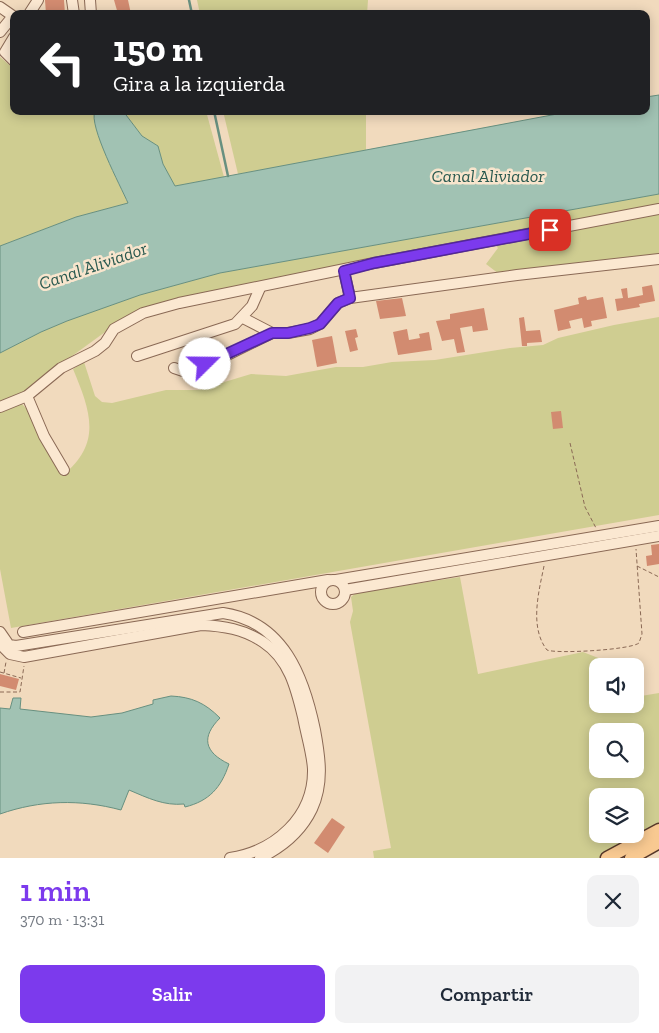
<!DOCTYPE html>
<html lang="es">
<meta charset="utf-8">
<style>
body{margin:0;font-family:"Zilla Slab",serif;background:#f2f2f3;color:#1f2937;height:100vh;display:flex;flex-direction:column;font-size:19px;white-space:nowrap}
*{box-sizing:border-box;margin:0}
p{font-size:16px;color:#747a83}
.icon{flex:none;width:28px;height:28px;fill:none;stroke:currentColor;stroke-width:2;stroke-linecap:round;stroke-linejoin:round}
.map{position:relative;height:858px;overflow:hidden}
.sheet{display:flex;flex-direction:column;background:#fff;flex:1}
.sheet>*{flex:none}
.top-card{position:absolute;left:10px;top:10px;width:640px;height:105px;border-radius:10px;box-shadow:0 2px 12px #0003;background:#202124;color:#fff;overflow:hidden}
.controls{position:absolute;left:589px;top:658px;display:grid;gap:10px}
.controls a{display:grid;place-items:center;width:55px;height:55px;border-radius:10px;background:#fff;box-shadow:0 2px 12px #0003;font-size:25px}
.pin{position:absolute;display:grid;place-items:center;width:42px;height:42px;color:#fff;margin:-21px;border-radius:10px;box-shadow:0 2px 8px #0006}
.me{position:absolute;width:55px;margin:-28px;rotate:68deg;stroke-linejoin:round;filter:drop-shadow(0 0 4px #0008)}
.turn{display:flex;align-items:center;gap:18px;height:105px;padding:0 20px;font-size:22px}
.turn .icon{width:65px;height:65px;stroke-width:2.5}
.turn b{display:block;font-size:35px;line-height:42px}
.round{display:grid;place-items:center;flex:none;width:52px;height:52px;border-radius:10px;background:#f2f2f3}
.headline{display:flex;align-items:center;justify-content:space-between;height:85px;padding:0 20px}
h1{font-size:30px;font-weight:600;line-height:38px;color:#7c3aed}
.cta{display:flex;gap:10px;margin-top:auto;padding:10px 20px}
.cta a{flex:1;height:58px;border-radius:10px;background:#7c3aed;color:#fff;font-size:20px;font-weight:600;line-height:58px;text-align:center}
.cta a+a{background:#f2f2f3;color:#1f2937}
.map>svg:first-child{display:block}
</style>
<div class="map">
<svg width="659" height="858" viewBox="0 0 659 858">
<rect width="100%" height="100%" fill="#f1dabd"/>
<g fill="#cfcd91" fill-rule="evenodd">
<polygon points="197,0 368,0 367,14 200,14"/>
<path d="M 0,57 L 14,69 L 14,111 L 95,111 C 89,124 121,188 128,203 L 76,217 L 0,246 Z"/>
<polygon points="123,111 206,111 224,177 175,186 163,164 158,146 142,136"/>
<polygon points="223,111 366,111 366,150 238,174"/>
<path d="M 659,194 L 659,256 L 499,274 L 486,264 L 498,248 L 490,239 L 257,285 L 112,327 L 46,375 L 20,402 L 30,412 L 63,475 C 103,443 90,410 73,369 L 84,362 L 95,396 L 102,402 L 112,403 L 166,390 L 198,390 L 251,374 L 286,376 L 336,367 L 363,367 L 392,362 L 435,360 L 510,348 L 543,345 L 558,338 L 614,325 L 659,317 L 659,515 L 11,628 L 0,569 L 0,353 L 41,332 L 67,321 L 140,295 L 220,273 Z"/>
<path d="M 460,577 L 478,674 L 583,652 L 606,661 L 605,666 L 598,666 L 598,704 L 635,704 L 635,697 L 659,693 L 659,823 L 599,858 L 374,858 L 373,851 L 391,848 L 350,622 L 353,611 L 351,597 L 356,593 ZM 598,731 L 635,731 L 635,769 L 598,769 ZM 598,796 L 635,796 L 635,834 L 598,834 Z"/>
</g>
<g fill="#a1c2b3" stroke="#689080">
<path d="M 659,95 L 659,194 L 220,273 L 140,295 L 67,321 L 41,332 L 0,353 L 0,246 L 76,217 L 128,203 C 121,187 88,125 95,111 L 123,111 L 142,136 L 158,146 L 163,164 L 175,186 L 573,111 L 646,111 L 646,97 Z"/>
<path d="M 171,696 C 192,697 205,703 220,718 C 201,737 204,752 229,764 C 221,788 209,801 185,807 L 184,804 C 164,806 148,798 129,790 L 121,810 C 80,799 40,800 0,814 L 0,708 L 10,709 L 13,698 L 21,698 L 20,709 L 91,717 L 122,713 L 153,704 L 153,700 Z"/>
</g>
<g fill="none" stroke-linecap="round" stroke-linejoin="round">
<g stroke="#689080" stroke-width="2.5">
<polyline points="189,0 192,14"/>
<polyline points="214,111 228,176"/>
</g>
</g>
<g fill="#d28b70">
<polygon points="45,0 64,0 65,14 46,14"/>
<polygon points="114,0 128,0 131,14 118,14"/>
<polygon points="652,285 655,301 639,304 640,307 617,311 615,299 623,298 621,289 627,288 628,298 643,295 642,287"/>
<polygon points="586,296 587,300 603,297 607,318 591,321 592,326 584,328 582,318 569,321 571,328 558,331 554,310 579,304 578,298"/>
<polygon points="402,298 406,316 380,319 376,301"/>
<polygon points="484,308 488,330 473,332 472,326 460,328 465,352 457,353 454,339 442,341 436,321 450,319 450,314"/>
<polygon points="524,317 526,331 540,330 542,342 527,343 527,346 522,346 519,318"/>
<polygon points="356,329 358,337 355,338 358,350 350,352 345,331"/>
<polygon points="407,329 409,340 420,338 419,334 429,332 432,350 398,355 393,332"/>
<polygon points="332,336 337,363 317,367 312,340"/>
<polygon points="561,411 563,428 553,429 551,412"/>
<polygon points="659,544 659,564 647,566 646,556 652,555 651,545"/>
<polygon points="0,674 19,679 16,690 0,686"/>
<polygon points="332,818 345,827 328,853 314,843"/>
</g>
<g fill="none" stroke-linecap="round" stroke-linejoin="round">
<g stroke="#8a6955" stroke-width="12">
<g id="minor">
<polyline points="72,0 74,14"/>
<polyline points="90,0 91,14"/>
<polyline points="0,7 13,16 0,32"/>
<polyline points="29,14 38,0"/>
<polyline points="14,37 5,52 14,61"/>
<polyline points="344,271 350,298 517,275 659,259"/>
<polyline points="243,318 272,333"/>
<polyline points="137,356 235,324 252,306 260,288"/>
<polyline points="174,368 183,371 219,359 272,333 288,333 310,329 320,324 338,303 350,298"/>
<polyline points="27,396 44,436 64,470"/>
<polyline points="0,407 27,396 61,368 95,351 105,343 114,329 143,313 179,303 374,263 659,209"/>
<circle cx="333" cy="592" r="12"/>
<polyline points="336,580 659,526"/>
<polyline points="345,590 659,536"/>
<path d="M 0,632 L 9,645 L 16,646 L 223,613 C 284,622 304,677 315,730 C 320,757 324,783 312,809 C 301,832 283,847 260,858"/>
<polyline points="23,632 328,580"/>
<path d="M 0,644 L 10,654 L 24,657 L 201,625 C 224,626 243,629 263,642 C 289,659 296,688 303,717 C 306,734 312,752 313,769 C 314,817 275,851 230,858"/>
</g>
</g>
<g stroke="#57382a" stroke-width="15">
<g id="major">
<polyline points="607,858 659,830"/>
<polyline points="631,858 659,842"/>
</g>
</g>
<g stroke="#8a6955" stroke-width="1" stroke-dasharray="4 2.5" stroke-linecap="butt">
<polyline points="570,443 585,507 596,528"/>
<path d="M 544,566 C 539,591 529,627 547,650 C 556,654 630,650 639,643 L 642,634 L 636,549"/>
<polyline points="637,566 659,577"/>
<polyline points="0,672 21,678"/>
<polyline points="4,673 6,662"/>
<polyline points="0,692 20,692 24,666"/>
</g>
<use href="#minor" stroke="#fbe8d1" stroke-width="10"/>
<use href="#major" stroke="#f8c991" stroke-width="12"/>
</g>
<g fill="none" stroke-linecap="round" stroke-linejoin="round">
<g stroke="#51269a" stroke-width="12">
<polyline id="route" points="205,364 272,333 288,333 310,328 320,324 338,303 350,298 344,271 374,263 550,230"/>
</g>
<use href="#route" stroke="#7c3aed" stroke-width="9"/>
</g>
<g text-anchor="middle" dominant-baseline="central" stroke-width="5" stroke-linejoin="round" paint-order="stroke">
<g font-size="18" font-style="italic" fill="#29594f" stroke="#f8e5cd">
<text x="488" y="176">Canal Aliviador</text>
<text transform="translate(93 266) rotate(-19)">Canal Aliviador</text>
</g>
</g>
</svg>
<div class="controls">
<a><svg class="icon" aria-label="sound" viewBox="0 0 24 24"><path d="M4 9h4l5-4v14l-5-4H4zM17 9q2 3 0 6"/></svg></a>
<a><svg class="icon" aria-label="search" viewBox="0 0 24 24"><circle cx="10" cy="10" r="6"/><path d="M15 15l6 6"/></svg></a>
<a><svg class="icon" aria-label="layers" viewBox="0 0 24 24"><path d="M12 4l9 5-9 5-9-5zM3 14l9 5 9-5"/></svg></a>
</div>
<div class="pin" style="left:550px;top:230px;background:#d93025"><svg class="icon" aria-label="arrive" viewBox="0 0 24 24"><path d="M6 21V4h12l-3 4 3 4H6"/></svg></div>
<svg class="me" style="left:205px;top:364px" viewBox="-20 -20 40 40"><circle r="19" fill="#fff"/><path d="M0-13L10 11 0 6-10 11z" fill="#7c3aed"/></svg>
<div class="top-card">
<div class="turn"><svg class="icon" aria-label="left" viewBox="0 0 24 24"><path d="M17 20v-9H6M10 6l-5 5 5 5"/></svg><div><b>150 m</b>Gira a la izquierda</div></div>
</div>
</div>
<section class="sheet">
<div class="headline"><div><h1>1 min</h1><p>370 m · 13:31</p></div><a class="round"><svg class="icon" aria-label="close" viewBox="0 0 24 24"><path d="M6 6l12 12M18 6L6 18"/></svg></a></div>
<div class="cta"><a>Salir</a><a>Compartir</a></div>
</section>
